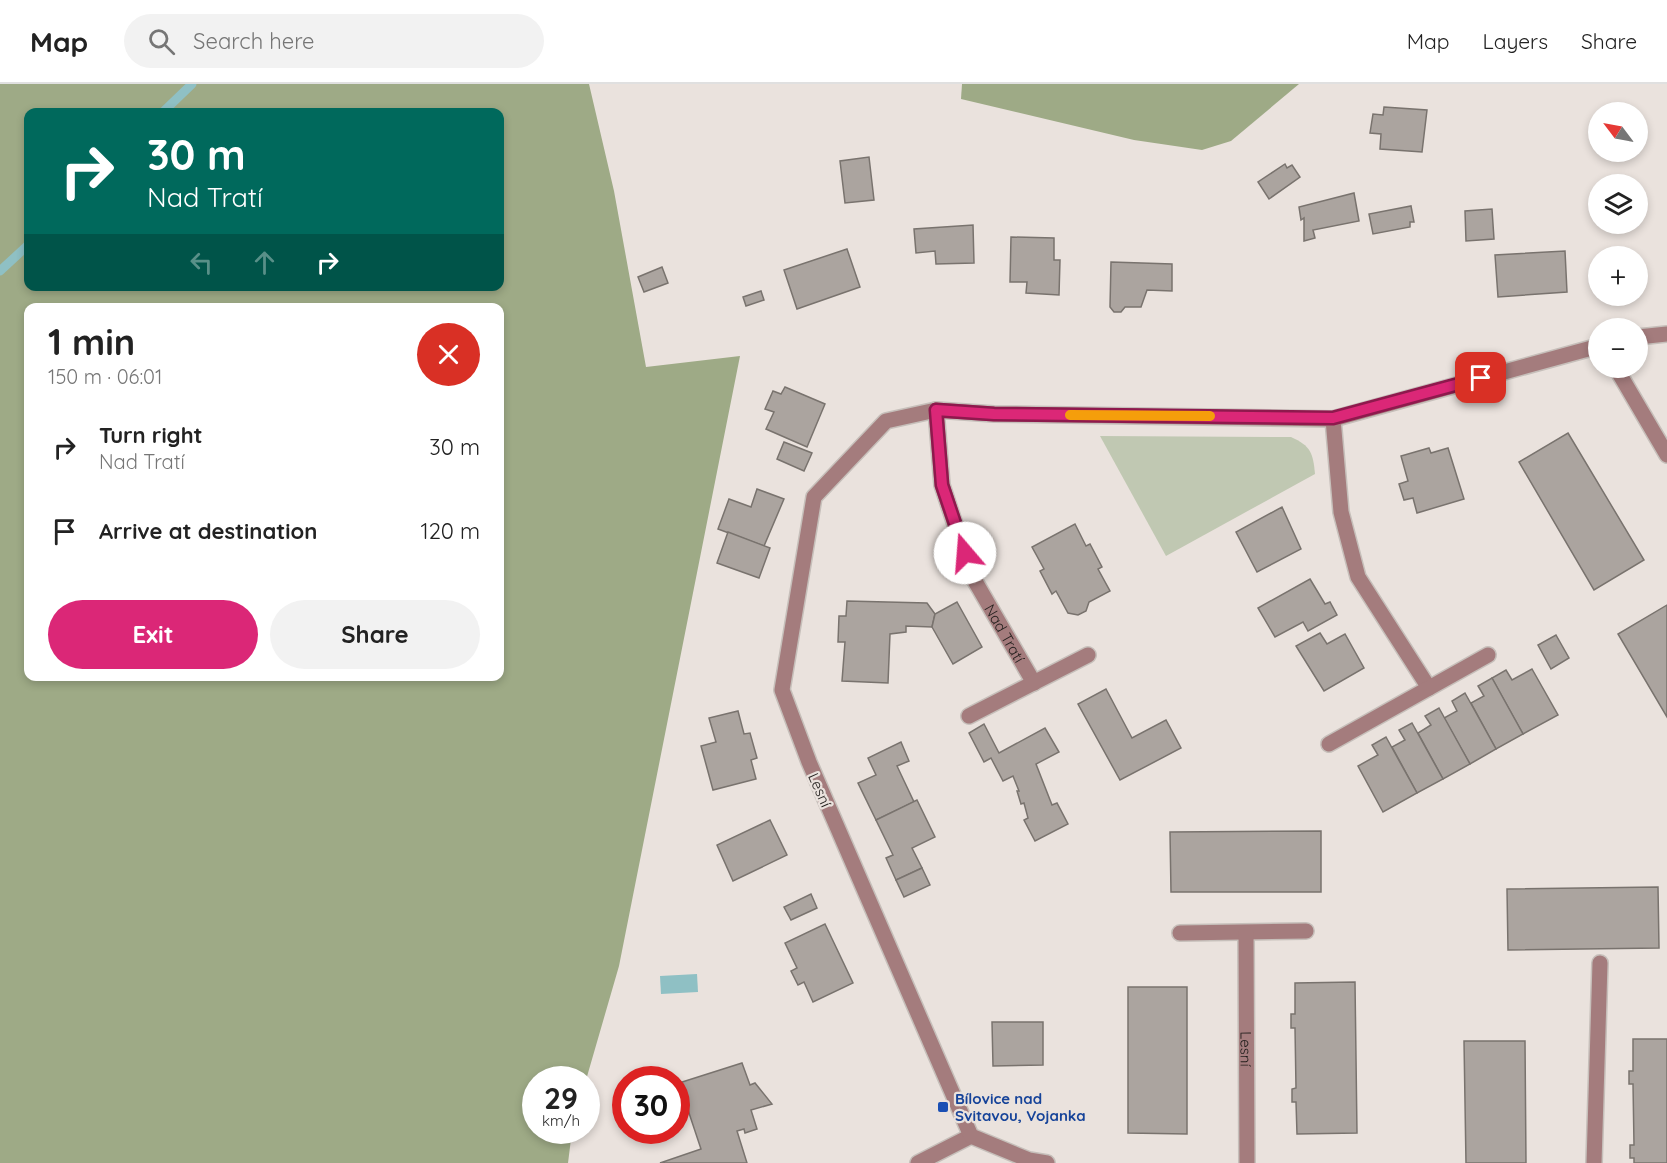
<!DOCTYPE html>
<meta charset="utf-8">
<style>
body{margin:0;font-family:Quicksand,sans-serif;background:#f2f2f2;color:#222;height:100vh;display:flex;flex-direction:column;font-size:22px;white-space:nowrap}
*{box-sizing:border-box;margin:0}
p{font-size:20px;color:#767676}
.icon{flex:none;width:33px;height:33px;fill:none;stroke:currentColor;stroke-width:2;stroke-linecap:round;stroke-linejoin:round}
.map{position:relative;flex:1;overflow:hidden}
.details{position:absolute;left:24px;top:219px;width:480px;height:378px;display:flex;flex-direction:column;background:#fff;border-radius:12px;box-shadow:0 3px 9px #0003}
.details>*{flex:none}
.hud{position:absolute;left:24px;top:24px;width:480px;height:183px;border-radius:12px;box-shadow:0 3px 9px #0003;background:#00695c;color:#fff;overflow:hidden}
.needle{width:39px;rotate:302deg}
.buttons{position:absolute;left:1588px;top:18px;display:grid;gap:12px}
.buttons a{display:grid;place-items:center;width:60px;height:60px;border-radius:50%;background:#fff;box-shadow:0 3px 9px #0003;font-size:30px}
.speed{position:absolute;left:522px;top:982px;display:flex;gap:12px;font-size:30px;font-weight:700;text-align:center}
.speed>*{display:grid;place-content:center;width:78px;height:78px;border-radius:50%;background:#fff;box-shadow:0 3px 9px #0003;line-height:1}
.speed small{font-size:15px;font-weight:400}
.speed .limit{border:9px solid #d22;background:#fff;color:#111}
.pin{position:absolute;display:grid;place-items:center;width:51px;height:51px;color:#fff;margin:-26px;border-radius:12px;box-shadow:0 3px 9px #0006}
.me{position:absolute;width:66px;margin:-33px;rotate:342deg;stroke-linejoin:round;filter:drop-shadow(0 0 4px #0008)}
.turn{display:flex;align-items:center;gap:21px;height:126px;padding:0 24px;font-size:27px}
.turn .icon{width:78px;height:78px;stroke-width:2.5}
.turn b{display:block;font-size:42px;line-height:51px}
.lanes{display:flex;align-items:center;height:57px;padding:0 24px;background:#0003;justify-content:center;gap:30px;direction:ltr}
.lanes .off{opacity:.35}
.round{display:grid;place-items:center;flex:none;width:63px;height:63px;border-radius:32px;background:#f2f2f2}
.summary{display:flex;align-items:center;justify-content:space-between;height:102px;padding:0 24px}
h1{font-size:36px;font-weight:800;line-height:45px}
.cta{display:flex;gap:12px;margin-top:auto;padding:12px 24px}
.cta a{flex:1;height:69px;border-radius:36px;background:#db2777;color:#fff;font-size:24px;font-weight:800;line-height:69px;text-align:center}
.cta a+a{background:#f2f2f2;color:#222}
ul{padding:0;list-style:none}
li{display:flex;align-items:center;gap:18px;height:84px;padding:0 24px}
li div{flex:1}
li b{display:block;font-size:22px}
li em{font-style:normal}
header{display:flex;align-items:center;gap:36px;box-sizing:border-box;height:84px;padding:0 30px;background:#fff;border-bottom:2px solid #e0e0e0}
header strong{font-size:28px}
nav{display:flex;gap:33px;margin-inline-start:auto;font-size:21px}
.search{width:420px;height:54px;background:#f2f2f2;display:flex;align-items:center;gap:15px;box-sizing:border-box;padding:0 21px;border-radius:33px;color:#767676;font-size:22px}
.map>svg:first-child{display:block}
</style>
<header>
<strong>Map</strong>
<div class="search"><svg class="icon" aria-label="search" viewBox="0 0 24 24"><circle cx="10" cy="10" r="6"/><path d="M15 15l6 6"/></svg>Search here</div>
<nav><a>Map</a><a>Layers</a><a>Share</a></nav>
</header>
<div class="map">
<svg width="1667" height="1079" viewBox="0 0 1667 1079">
<rect width="100%" height="100%" fill="#eae2dd"/>
<path fill="#c0c8b2" d="M 1100,352 L 1291,353 C 1311,362 1313,369 1315,390 L 1166,472 Z"/>
<g fill="#9eaa86" fill-rule="evenodd">
<path d="M 0,0 L 589,0 L 614,107 L 646,283 L 740,272 L 619,882 L 586,996 L 536,996 L 536,1047 L 572,1047 L 568,1079 L 0,1079 ZM 28,28 L 500,28 L 500,202 L 28,202 ZM 28,224 L 500,224 L 500,592 L 28,592 Z"/>
<polygon points="962,0 1299,0 1231,57 1202,66 1134,56 961,15"/>
</g>
<polygon fill="#8fc0c4" points="697,890 698,908 661,910 660,892"/>
<g fill="none" stroke-linecap="round" stroke-linejoin="round">
<g stroke="#8fc0c4" stroke-width="9">
<polyline points="163,28 192,0"/>
<polyline points="0,187 28,161"/>
</g>
</g>
<g fill="#aba49f" stroke="#79736e" stroke-width="1.5">
<polygon points="1384,23 1427,26 1422,68 1380,65 1381,50 1370,49 1373,30 1383,31"/>
<polygon points="869,73 874,116 845,119 840,77"/>
<polygon points="1285,80 1287,84 1292,81 1300,93 1269,115 1258,98"/>
<polygon points="1354,109 1359,137 1313,146 1315,154 1304,157 1304,134 1301,136 1299,123"/>
<polygon points="1411,122 1414,138 1410,138 1410,143 1373,150 1369,130"/>
<polygon points="1492,125 1494,155 1466,157 1465,127"/>
<polygon points="973,141 974,179 936,180 935,167 916,169 914,145"/>
<polygon points="1011,153 1054,154 1054,176 1060,176 1059,211 1026,209 1027,198 1010,198"/>
<polygon points="847,165 860,203 797,225 784,186"/>
<polygon points="1565,167 1567,208 1498,213 1495,171"/>
<polygon points="1111,178 1172,180 1172,207 1147,206 1141,223 1125,223 1121,228 1114,228 1110,223"/>
<polygon points="662,183 668,199 644,208 638,193"/>
<polygon points="761,207 764,216 746,222 743,213"/>
<polygon points="785,303 825,320 807,363 766,345 774,328 765,325 773,307 781,310"/>
<polygon points="1568,349 1644,476 1594,506 1519,378"/>
<polygon points="784,358 812,369 804,387 777,375"/>
<polygon points="1429,364 1431,369 1448,364 1464,415 1417,429 1413,414 1404,416 1399,400 1408,397 1401,372"/>
<polygon points="757,405 784,415 764,462 718,445 729,415 751,423"/>
<polygon points="1282,423 1301,465 1257,488 1236,448"/>
<polygon points="1075,440 1086,462 1090,460 1102,483 1098,485 1110,507 1089,518 1086,527 1078,531 1068,529 1056,507 1052,510 1040,487 1044,485 1032,463"/>
<polygon points="728,448 770,464 759,494 717,479"/>
<polygon points="1310,495 1325,520 1330,518 1337,531 1308,547 1303,538 1275,553 1258,524"/>
<polygon points="847,517 927,519 935,530 932,543 906,542 906,548 890,550 888,599 842,597 845,558 838,558 839,532 846,532"/>
<polygon points="957,518 982,563 953,580 932,543 935,530"/>
<polygon points="1667,521 1667,633 1618,550"/>
<polygon points="1320,549 1327,560 1345,550 1364,584 1324,607 1296,562"/>
<polygon points="1556,551 1569,574 1551,585 1538,561"/>
<polygon points="1532,585 1558,631 1523,650 1492,594 1506,586 1512,596"/>
<polygon points="1492,594 1523,650 1496,665 1471,619 1484,612 1478,602"/>
<polygon points="1106,605 1132,654 1166,636 1181,664 1120,696 1078,620"/>
<polygon points="1465,609 1496,665 1470,680 1444,634 1457,627 1452,617"/>
<polygon points="1439,624 1470,680 1443,695 1418,649 1431,641 1425,632"/>
<polygon points="738,627 744,650 750,649 757,674 751,676 756,695 713,706 701,662 716,658 709,634"/>
<polygon points="1412,639 1443,695 1417,709 1392,663 1405,656 1399,646"/>
<polygon points="984,640 999,669 1045,644 1059,668 1036,680 1052,721 1057,719 1068,740 1035,757 1024,736 1028,734 1024,719 1021,720 1017,707 1019,707 1013,692 1003,697 991,674 984,678 969,649"/>
<polygon points="1386,653 1417,709 1383,728 1358,682 1378,671 1372,661"/>
<polygon points="901,658 909,677 897,682 914,718 876,736 858,699 876,691 868,674"/>
<polygon points="917,716 935,753 912,764 922,784 896,796 886,774 893,771 876,736"/>
<polygon points="770,736 787,771 733,797 717,761"/>
<polygon points="1321,747 1321,808 1171,808 1170,748"/>
<polygon points="922,784 930,801 904,813 896,796"/>
<polygon points="1658,803 1659,864 1508,866 1507,805"/>
<polygon points="811,810 817,824 791,836 784,823"/>
<polygon points="825,840 853,899 813,918 804,898 798,901 791,887 797,884 785,859"/>
<polygon points="1355,898 1357,1049 1297,1050 1296,1018 1292,1018 1292,1005 1296,1004 1295,944 1291,944 1291,930 1295,930 1295,899"/>
<polygon points="1128,903 1187,903 1187,1050 1128,1049"/>
<polygon points="992,938 1043,938 1043,981 993,982"/>
<polygon points="1633,955 1667,955 1667,1079 1634,1079 1634,1074 1630,1074 1630,1061 1634,1061 1633,1000 1629,1000 1629,987 1633,987"/>
<polygon points="1464,957 1525,957 1526,1079 1466,1079"/>
<polygon points="742,979 750,1001 755,999 772,1020 751,1026 757,1045 745,1049 744,1045 737,1047 747,1079 660,1079 701,1065 679,999"/>
</g>
<g fill="none" stroke-linecap="round" stroke-linejoin="round">
<g stroke="#c6bfba" stroke-width="18">
<g id="minor">
<polyline points="1638,253 1667,250"/>
<polyline points="1616,284 1667,371"/>
<path id="s1" d="M 936,326 L 942,401 L 972,492 L 1034,599"/>
<polyline points="1333,335 1341,428 1358,493 1429,604"/>
<polyline points="969,632 1088,571"/>
<polyline points="1329,660 1488,571"/>
<polyline points="1180,849 1306,847"/>
<path id="s2" d="M 1246,849 L 1247,1079"/>
<polyline points="918,1079 971,1052"/>
<polyline points="1047,1079 1029,1076 971,1052 809,678 782,606 814,413 886,337 936,326 994,330 1333,335 1599,262"/>
<polyline points="1594,1079 1600,879"/>
</g>
</g>
<use href="#minor" stroke="#a47c7d" stroke-width="15"/>
</g>
<g fill="none" stroke-linecap="round" stroke-linejoin="round">
<g stroke="#8e194d" stroke-width="15">
<polyline id="route" points="965,469 942,401 936,326 994,330 1333,334 1481,294"/>
</g>
<use href="#route" stroke="#db2777" stroke-width="10"/>
<polyline stroke="#f59e0b" stroke-width="10" points="1070,331 1210,332"/>
</g>
<rect fill="#1a4fb4" stroke="#eae2dd" stroke-width="2" x="937" y="1017" width="12" height="12" rx="3"/>
<g text-anchor="middle" dominant-baseline="central" stroke-width="4.5" stroke-linejoin="round" paint-order="stroke">
<g font-size="15" fill="#201d1b" stroke="#eae2dd">
<text stroke="none"><textPath href="#s1" startOffset="237">Nad Tratí</textPath></text>
<text transform="translate(820 706) rotate(66)">Lesní</text>
<text stroke="none"><textPath href="#s2" startOffset="116">Lesní</textPath></text>
</g>
<g font-size="15" font-weight="bold" fill="#164399" stroke="#eae2dd" text-anchor="start">
<text x="955" y="1014">Bílovice nad<tspan x="955" dy="17">Svitavou, Vojanka</tspan></text>
</g>
</g>
</svg>
<div class="buttons">
<a><svg class="needle" viewBox="-14 -14 28 28"><path d="M0-13l5 13h-10z" fill="#e53935"/><path d="M0 13l5-13h-10z" fill="#767676"/></svg></a>
<a><svg class="icon" aria-label="layers" viewBox="0 0 24 24"><path d="M12 4l9 5-9 5-9-5zM3 14l9 5 9-5"/></svg></a>
<a>+</a>
<a>−</a>
</div>
<div class="speed"><div>29<small>km/h</small></div><div class="limit">30</div></div>
<div class="pin" style="left:1481px;top:294px;background:#d93025"><svg class="icon" aria-label="arrive" viewBox="0 0 24 24"><path d="M6 21V4h12l-3 4 3 4H6"/></svg></div>
<svg class="me" style="left:965px;top:469px" viewBox="-20 -20 40 40"><circle r="19" fill="#fff"/><path d="M0-13L10 11 0 6-10 11z" fill="#db2777"/></svg>
<div class="hud">
<div class="turn"><svg class="icon" aria-label="right" viewBox="0 0 24 24"><path d="M7 20v-9h11M14 6l5 5-5 5"/></svg><div><b>30 m</b>Nad Tratí</div></div>
<div class="lanes"><svg class="icon off" aria-label="left" viewBox="0 0 24 24"><path d="M17 20v-9H6M10 6l-5 5 5 5"/></svg><svg class="icon off" aria-label="ahead" viewBox="0 0 24 24"><path d="M12 20V5M6 11l6-6 6 6"/></svg><svg class="icon" aria-label="right" viewBox="0 0 24 24"><path d="M7 20v-9h11M14 6l5 5-5 5"/></svg></div>
</div>
<section class="details">
<div class="summary"><div><h1>1 min</h1><p>150 m · 06:01</p></div><a class="round" style="background:#d93025;color:#fff"><svg class="icon" aria-label="close" viewBox="0 0 24 24"><path d="M6 6l12 12M18 6L6 18"/></svg></a></div>
<ul>
<li><svg class="icon" aria-label="right" viewBox="0 0 24 24"><path d="M7 20v-9h11M14 6l5 5-5 5"/></svg><div><b>Turn right</b><p>Nad Tratí</p></div><em>30 m</em></li>
<li><svg class="icon" aria-label="arrive" viewBox="0 0 24 24"><path d="M6 21V4h12l-3 4 3 4H6"/></svg><div><b>Arrive at destination</b></div><em>120 m</em></li>
</ul>
<div class="cta"><a>Exit</a><a>Share</a></div>
</section>
</div>
